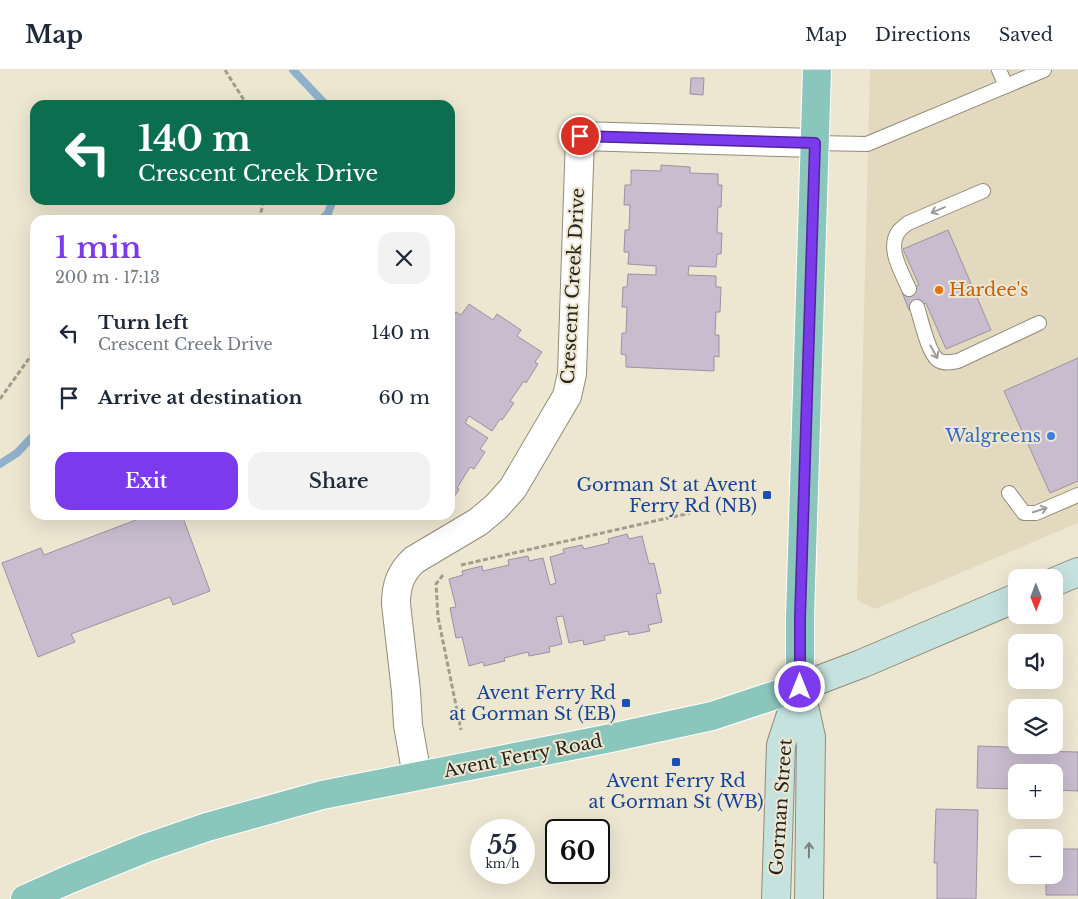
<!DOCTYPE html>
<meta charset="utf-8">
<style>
body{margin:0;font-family:"Libre Baskerville",serif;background:#f2f2f3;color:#1f2937;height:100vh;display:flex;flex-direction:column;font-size:19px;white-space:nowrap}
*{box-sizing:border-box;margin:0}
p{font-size:16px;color:#747a83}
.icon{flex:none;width:28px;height:28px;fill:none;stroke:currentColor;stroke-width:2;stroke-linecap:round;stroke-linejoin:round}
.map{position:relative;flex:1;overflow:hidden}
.drawer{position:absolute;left:30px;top:145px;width:425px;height:305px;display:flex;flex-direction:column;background:#fff;border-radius:15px;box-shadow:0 5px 20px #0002}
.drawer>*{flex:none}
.top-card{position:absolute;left:30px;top:30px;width:425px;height:105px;border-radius:15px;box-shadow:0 5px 20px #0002;background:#0b6e4f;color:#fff;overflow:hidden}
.needle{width:32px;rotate:179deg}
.tools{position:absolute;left:1008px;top:499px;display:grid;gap:10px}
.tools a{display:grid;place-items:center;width:55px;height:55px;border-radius:10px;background:#fff;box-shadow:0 5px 20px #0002;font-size:25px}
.speed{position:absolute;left:470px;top:749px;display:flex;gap:10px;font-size:25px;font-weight:700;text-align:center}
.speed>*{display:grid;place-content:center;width:65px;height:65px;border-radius:50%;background:#fff;box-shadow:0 5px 20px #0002;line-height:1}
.speed small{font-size:12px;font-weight:400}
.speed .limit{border:2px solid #111;border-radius:8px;background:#fff;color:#111}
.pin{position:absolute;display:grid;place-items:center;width:42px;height:42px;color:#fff;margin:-21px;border:2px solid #fff;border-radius:50%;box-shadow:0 1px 5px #0007}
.me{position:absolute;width:55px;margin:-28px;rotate:0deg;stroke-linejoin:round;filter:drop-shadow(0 0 4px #0008)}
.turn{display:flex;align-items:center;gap:18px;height:105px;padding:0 25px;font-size:22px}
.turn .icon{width:65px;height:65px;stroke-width:2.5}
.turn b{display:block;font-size:35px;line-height:42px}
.round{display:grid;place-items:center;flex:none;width:52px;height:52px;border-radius:15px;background:#f2f2f3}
.head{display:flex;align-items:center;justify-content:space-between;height:85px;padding:0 25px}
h1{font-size:30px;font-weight:600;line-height:38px;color:#7c3aed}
.action{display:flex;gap:10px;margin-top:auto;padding:10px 25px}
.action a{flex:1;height:58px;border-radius:15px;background:#7c3aed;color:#fff;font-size:20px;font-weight:600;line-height:58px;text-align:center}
.action a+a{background:#f2f2f3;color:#1f2937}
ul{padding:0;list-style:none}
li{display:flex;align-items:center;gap:15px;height:65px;padding:0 25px}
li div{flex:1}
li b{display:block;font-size:19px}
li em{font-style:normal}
header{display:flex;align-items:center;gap:30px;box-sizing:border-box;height:70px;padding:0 25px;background:#fff;border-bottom:1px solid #e0e1e3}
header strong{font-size:24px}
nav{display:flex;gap:28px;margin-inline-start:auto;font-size:18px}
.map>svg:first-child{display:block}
</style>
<header>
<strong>Map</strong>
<nav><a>Map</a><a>Directions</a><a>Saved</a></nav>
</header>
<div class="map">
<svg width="1078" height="829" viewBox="0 0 1078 829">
<rect width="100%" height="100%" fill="#ede6d1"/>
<polygon fill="#e3d9be" points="870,0 1078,0 1078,453 875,539 857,530"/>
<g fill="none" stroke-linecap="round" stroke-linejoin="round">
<g stroke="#8fb1cc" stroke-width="8">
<polyline points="293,0 326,35"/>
<polyline points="321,150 328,143 333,130"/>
<polyline points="0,394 17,383 35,364"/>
</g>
</g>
<g fill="#c8bcce" stroke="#9d92a4">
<polygon points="691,8 704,8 703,25 690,24"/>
<polygon points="661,95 690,97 690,103 718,104 718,115 722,115 721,137 718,137 717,163 722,163 721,184 717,184 716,197 689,196 688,205 716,206 716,217 721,217 720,242 716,242 715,265 719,265 719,287 714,286 714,301 626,297 626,285 621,284 622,263 626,263 627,237 622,237 623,217 627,217 628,204 656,205 656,196 628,194 629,182 624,182 625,160 629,160 630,135 624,135 625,115 631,115 631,100 661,101"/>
<polygon points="948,160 991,260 946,279 926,233 909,240 902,222 919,215 903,179"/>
<polygon points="469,234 493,250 497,244 521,260 517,266 542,282 535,292 538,294 526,313 524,311 510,331 514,333 502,350 500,349 492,361 469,346 465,353 488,368 480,379 485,382 474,399 470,397 457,418 459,419 450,434 450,252 456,242 461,245"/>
<polygon points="1078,288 1078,411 1050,423 1004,321"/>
<polygon points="139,445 182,445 210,521 173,535 170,527 71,564 75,572 38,587 2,493 41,478 44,485 141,448"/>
<polygon points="627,464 629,469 642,466 649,494 654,493 661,523 656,524 662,552 648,555 650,561 629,565 628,561 604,566 605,570 584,575 583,570 569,573 563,546 556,547 562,574 549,577 550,582 529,586 528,582 504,588 505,591 484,596 483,592 469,596 462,567 456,568 450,538 456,537 449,509 463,505 462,501 482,496 483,501 509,495 508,490 528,486 529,491 543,488 550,515 556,513 550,487 564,483 563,479 582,475 584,479 609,473 608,469"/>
<polygon points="978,676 1032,678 1032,681 1078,682 1078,721 1054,720 1054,702 1016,702 1016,719 977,718"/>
<polygon points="936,739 978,740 976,829 937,829 937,793 934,793"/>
<polygon points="1054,779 1078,779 1078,825 1046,825 1046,805 1054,805"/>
</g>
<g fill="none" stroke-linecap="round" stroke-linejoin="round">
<g stroke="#918b78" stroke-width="16">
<g id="service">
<polyline points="999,0 1006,16"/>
<polyline points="815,73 867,74 1044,0"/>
<path d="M 909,219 C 902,202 886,178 899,161 C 901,158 906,155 908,153 L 983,121"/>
<path d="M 917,237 C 921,249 928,283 938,290 C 944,294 951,292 958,291 L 1039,253"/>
<polyline points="1009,423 1024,443 1036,443 1078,425"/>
</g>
</g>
<g stroke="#918b78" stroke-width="30">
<path id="minor" d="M 417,706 L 408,655 L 406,621 L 396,534 C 396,516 400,503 414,490 L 478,452 L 496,437 L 513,418 L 567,326 L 572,304 L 580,66 L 815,73"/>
</g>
<g stroke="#918b78" stroke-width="30">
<g id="secondary">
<polyline points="1054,512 1078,502"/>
<polyline points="800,617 861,594 1016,528"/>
<polyline points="800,618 811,667 809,829"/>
<polyline points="776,829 781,675 800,617"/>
</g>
</g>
<g stroke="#fff" stroke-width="30">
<polyline id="primary" points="25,829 70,809 146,778 207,757 322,725 606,669 712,646 800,617 800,547 817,0"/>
</g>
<g stroke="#a19c8c" stroke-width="3" stroke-dasharray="5 2.5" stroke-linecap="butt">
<polyline points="225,0 247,35"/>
<polyline points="259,150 264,130"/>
<polyline points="0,329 35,280"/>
<polyline points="461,495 690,443"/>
<polyline points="443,505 436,514 438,547 461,660"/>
</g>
<use href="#service" stroke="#fff" stroke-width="14"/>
<use href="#minor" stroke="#fff" stroke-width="28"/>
<use href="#secondary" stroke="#c5e2de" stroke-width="28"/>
<use href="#primary" stroke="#8bc6bc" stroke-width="28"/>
</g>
<defs><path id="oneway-shaft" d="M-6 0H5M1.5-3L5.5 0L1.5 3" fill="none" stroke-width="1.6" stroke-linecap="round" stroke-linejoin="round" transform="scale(1.25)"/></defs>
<g stroke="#9d9c99">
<use href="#oneway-shaft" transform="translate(938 140) rotate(157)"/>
<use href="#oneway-shaft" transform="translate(934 282) rotate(61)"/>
<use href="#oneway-shaft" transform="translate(1040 440) rotate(-18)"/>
</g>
<use stroke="#76837d" href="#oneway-shaft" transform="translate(809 780) rotate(-89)"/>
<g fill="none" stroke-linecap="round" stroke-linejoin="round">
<g stroke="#51269a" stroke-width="12">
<polyline id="route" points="580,66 815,73 800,548 800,617"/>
</g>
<use href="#route" stroke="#7c3aed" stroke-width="9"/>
</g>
<circle fill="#e8710a" stroke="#ede6d1" stroke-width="2" cx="939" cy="220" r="5"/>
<circle fill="#3f7fe0" stroke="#ede6d1" stroke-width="2" cx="1051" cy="366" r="5"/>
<g fill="#1a4fb4" stroke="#ede6d1" stroke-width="2">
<rect x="762" y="420" width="10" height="10" rx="2.5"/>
<rect x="621" y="628" width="10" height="10" rx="2.5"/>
<rect x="671" y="687" width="10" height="10" rx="2.5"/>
</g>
<g text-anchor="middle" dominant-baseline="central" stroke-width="4" stroke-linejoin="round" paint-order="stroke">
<g font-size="18" fill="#26241c" stroke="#ede6d1">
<text transform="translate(573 216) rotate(-87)">Crescent Creek Drive</text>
<text transform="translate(523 686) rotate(-11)">Avent Ferry Road</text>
<text transform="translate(781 737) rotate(-86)">Gorman Street</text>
</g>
<g font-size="18" fill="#c56008" stroke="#ede6d1" text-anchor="start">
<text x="949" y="220">Hardee's</text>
</g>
<g font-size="18" fill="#366cbe" stroke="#ede6d1" text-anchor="end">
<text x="1041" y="366">Walgreens</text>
</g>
<g font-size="18" fill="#164399" stroke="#ede6d1" text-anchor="end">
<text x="757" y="415">Gorman St at Avent<tspan x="757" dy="21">Ferry Rd (NB)</tspan></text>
<text x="616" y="623">Avent Ferry Rd<tspan x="616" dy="21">at Gorman St (EB)</tspan></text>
<text x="676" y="711" text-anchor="middle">Avent Ferry Rd<tspan x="676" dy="21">at Gorman St (WB)</tspan></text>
</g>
</g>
</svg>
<div class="tools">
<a><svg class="needle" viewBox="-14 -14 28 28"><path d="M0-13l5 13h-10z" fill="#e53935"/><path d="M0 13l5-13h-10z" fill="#747a83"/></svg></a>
<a><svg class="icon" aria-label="sound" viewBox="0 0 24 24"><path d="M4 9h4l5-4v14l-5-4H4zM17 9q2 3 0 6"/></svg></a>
<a><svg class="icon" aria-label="layers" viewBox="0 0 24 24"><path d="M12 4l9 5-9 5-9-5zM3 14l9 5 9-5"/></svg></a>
<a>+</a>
<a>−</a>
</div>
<div class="speed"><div>55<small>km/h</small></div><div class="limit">60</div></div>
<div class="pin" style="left:580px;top:66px;background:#d93025"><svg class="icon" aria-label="arrive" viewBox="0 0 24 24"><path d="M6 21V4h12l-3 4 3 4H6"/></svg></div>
<svg class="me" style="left:800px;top:617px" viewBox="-20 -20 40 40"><circle r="17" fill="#7c3aed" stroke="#fff" stroke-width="3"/><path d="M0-11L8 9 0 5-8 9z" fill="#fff"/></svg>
<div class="top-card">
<div class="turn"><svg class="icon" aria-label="left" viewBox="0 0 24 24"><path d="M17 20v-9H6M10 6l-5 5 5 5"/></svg><div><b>140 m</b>Crescent Creek Drive</div></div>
</div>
<section class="drawer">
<div class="head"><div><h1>1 min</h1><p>200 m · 17:13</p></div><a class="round"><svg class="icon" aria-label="close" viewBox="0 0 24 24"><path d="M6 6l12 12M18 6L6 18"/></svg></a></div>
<ul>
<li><svg class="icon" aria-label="left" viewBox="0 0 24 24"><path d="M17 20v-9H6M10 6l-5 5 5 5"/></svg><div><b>Turn left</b><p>Crescent Creek Drive</p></div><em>140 m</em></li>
<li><svg class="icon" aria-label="arrive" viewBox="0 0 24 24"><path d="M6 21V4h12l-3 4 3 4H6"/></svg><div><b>Arrive at destination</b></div><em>60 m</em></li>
</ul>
<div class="action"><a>Exit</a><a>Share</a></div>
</section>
</div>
